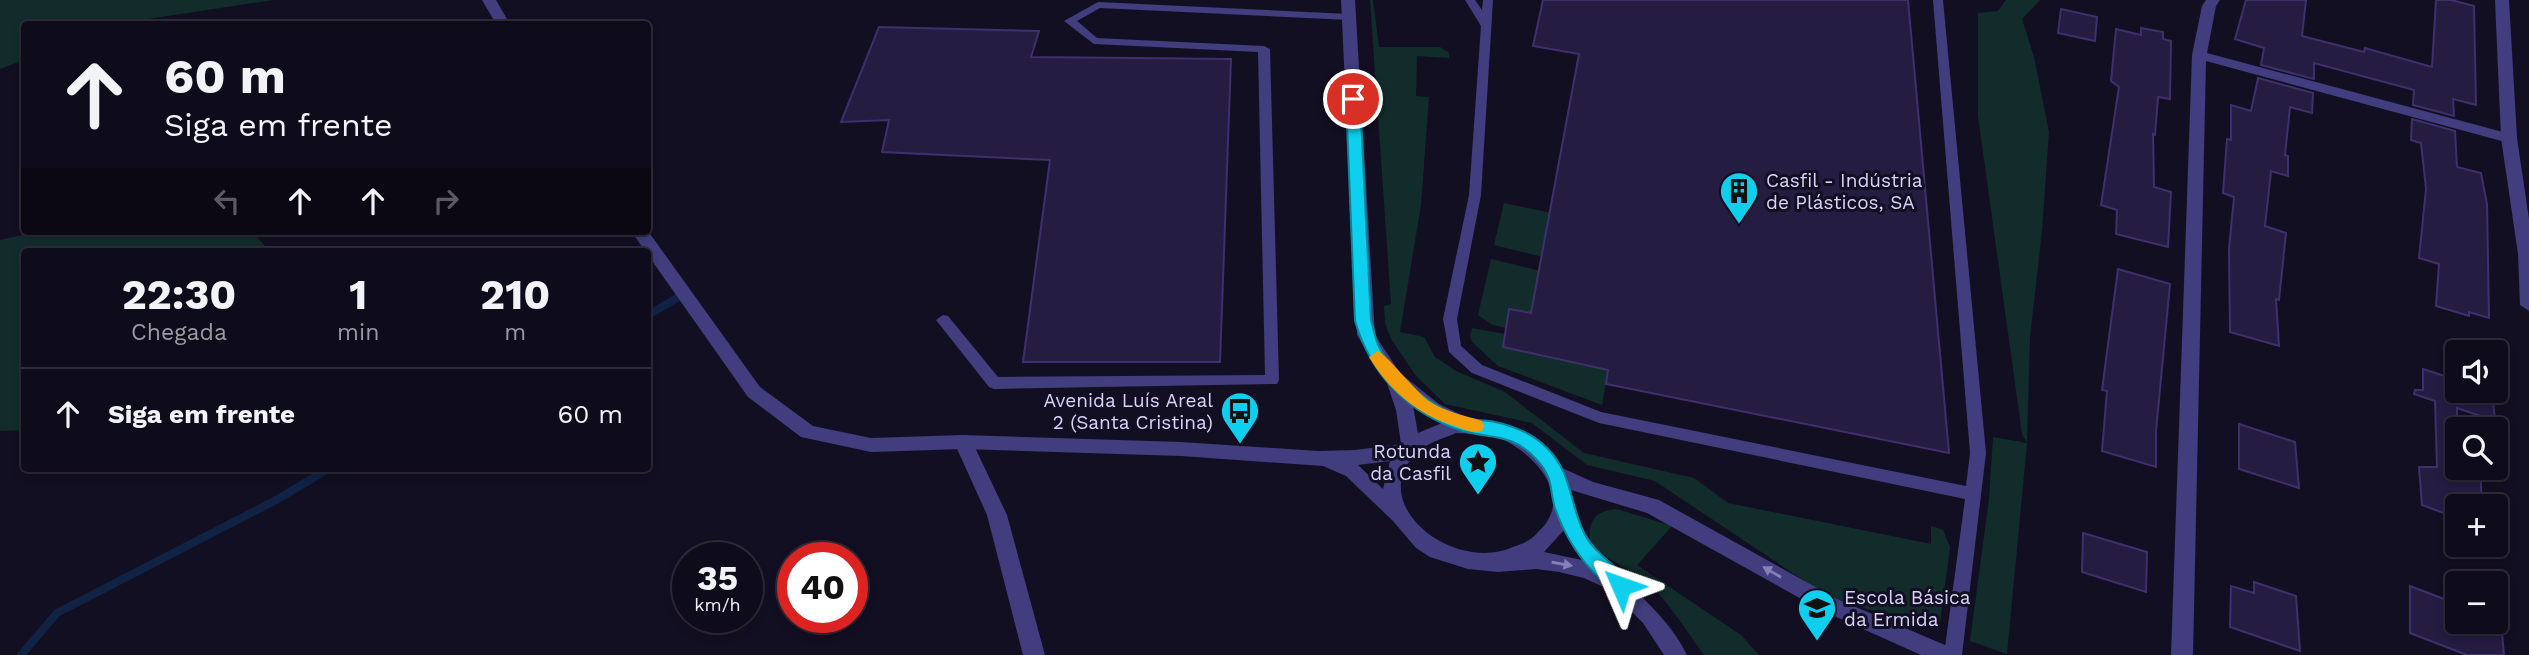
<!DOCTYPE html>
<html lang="pt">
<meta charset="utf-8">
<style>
body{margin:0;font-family:"Work Sans",sans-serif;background:#171423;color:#f1f3f6;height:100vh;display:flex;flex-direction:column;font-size:26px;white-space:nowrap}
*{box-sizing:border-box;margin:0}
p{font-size:23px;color:#9b9ba2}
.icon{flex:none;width:38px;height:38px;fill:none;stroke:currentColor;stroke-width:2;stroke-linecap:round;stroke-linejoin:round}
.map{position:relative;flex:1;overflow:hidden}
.panel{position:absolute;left:21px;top:248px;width:630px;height:224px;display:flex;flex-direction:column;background:#0e0b1a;border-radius:7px;box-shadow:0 4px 10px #0003,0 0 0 2px #2e2b39}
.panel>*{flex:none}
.banner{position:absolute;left:21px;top:21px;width:630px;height:214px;border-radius:7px;box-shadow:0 4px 10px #0003,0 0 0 2px #2e2b39;background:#0e0b1a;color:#f1f3f6;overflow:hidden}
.fabs{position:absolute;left:2445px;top:340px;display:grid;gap:14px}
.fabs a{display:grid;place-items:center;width:63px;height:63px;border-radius:7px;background:#0e0b1a;box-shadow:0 4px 10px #0003,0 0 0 2px #2e2b39;font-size:35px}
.speed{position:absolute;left:672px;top:542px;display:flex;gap:14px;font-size:35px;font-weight:700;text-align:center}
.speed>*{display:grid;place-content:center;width:91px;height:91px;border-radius:50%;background:#0e0b1a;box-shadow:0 4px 10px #0003,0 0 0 2px #2e2b39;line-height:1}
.speed small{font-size:18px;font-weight:400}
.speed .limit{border:10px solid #d22;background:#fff;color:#111}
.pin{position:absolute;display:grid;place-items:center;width:60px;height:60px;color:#fff;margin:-30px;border:4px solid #fff;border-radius:50%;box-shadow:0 2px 7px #0007}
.me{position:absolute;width:77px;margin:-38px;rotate:313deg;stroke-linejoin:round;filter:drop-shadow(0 0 5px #0008)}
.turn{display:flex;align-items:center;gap:24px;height:147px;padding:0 28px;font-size:32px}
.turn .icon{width:91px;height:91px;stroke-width:2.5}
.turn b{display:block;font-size:49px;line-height:60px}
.lanes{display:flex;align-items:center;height:66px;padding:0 28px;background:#0003;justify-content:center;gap:35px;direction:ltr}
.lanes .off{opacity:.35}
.eta{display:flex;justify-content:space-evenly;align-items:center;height:119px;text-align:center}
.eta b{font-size:42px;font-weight:700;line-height:49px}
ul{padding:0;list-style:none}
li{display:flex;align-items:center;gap:21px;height:91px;padding:0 28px;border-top:2px solid #2e2b39}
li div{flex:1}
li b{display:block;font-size:26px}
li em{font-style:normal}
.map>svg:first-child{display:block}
</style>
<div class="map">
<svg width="2529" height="655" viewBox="0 0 2529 655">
<rect width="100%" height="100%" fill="#130f22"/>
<g fill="#122c2c">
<polygon points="0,0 273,0 115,24 24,24 24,60 0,69"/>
<polygon points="1370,0 1373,0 1379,47 1440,47 1449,53 1449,58 1417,56 1416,96 1429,97 1421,205 1400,332 1424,337 1435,357 1456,371 1505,392 1584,453 1694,478 1728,503 1931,544 1931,526 1943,530 1950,547 1940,624 1930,629 1827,596 1655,481 1587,465 1532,423 1445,404 1416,376 1391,339 1385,323 1384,306 1391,304"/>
<polygon points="2006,0 2040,0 2022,19 2034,57 2049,132 2042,231 2030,337 2027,443 2007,654 1970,641 1989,499 1993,437 2027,443 2022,434 1978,116 1978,13 1998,11"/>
<polygon points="1504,203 1551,213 1543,257 1494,245"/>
<polygon points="41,231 252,231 270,252 24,252 24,430 0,431 0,240"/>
<polygon points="1491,259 1540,271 1531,313 1509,309 1506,328 1493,325 1478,315"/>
<polygon points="1472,328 1505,334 1608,370 1602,405 1498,366 1472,342 1470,336"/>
<path d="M 1617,509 L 1672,526 L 1637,565 L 1741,635 L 1759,655 L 1704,655 C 1689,635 1675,611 1657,592 C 1638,572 1611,564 1590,543 C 1588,521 1594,511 1617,509 Z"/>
</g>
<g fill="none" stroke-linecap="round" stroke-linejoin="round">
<g stroke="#102345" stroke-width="8">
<polyline points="648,315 677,298"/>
<polyline points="21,655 57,613 278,499 328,469"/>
</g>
</g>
<g fill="#251c42" stroke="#3e306c" stroke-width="2">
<polygon points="1543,0 1908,0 1949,453 1606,384 1608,370 1503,347 1509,309 1531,313 1579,54 1533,46"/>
<polygon points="2246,0 2306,0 2302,36 2364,52 2365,48 2432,67 2436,0 2451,0 2474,6 2476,105 2453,99 2454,116 2413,105 2414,90 2314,63 2314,79 2261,65 2264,48 2235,39"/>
<polygon points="2061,9 2097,17 2095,41 2058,33"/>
<polygon points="879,27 1039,31 1031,57 1231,59 1220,362 1023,362 1050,160 882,152 889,120 841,122"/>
<polygon points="2141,28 2163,32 2163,39 2171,41 2170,99 2158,97 2155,135 2153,134 2154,187 2171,192 2168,247 2116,234 2117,210 2101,205 2119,87 2111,81 2116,29 2141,35"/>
<polygon points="2258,78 2313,93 2312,113 2290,107 2285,155 2288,156 2288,176 2271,171 2265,226 2286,233 2279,300 2276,299 2279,346 2230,332 2229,249 2234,197 2223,193 2227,139 2231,140 2231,105 2251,111"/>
<polygon points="2412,119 2455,131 2457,167 2481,173 2487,204 2489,318 2469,312 2469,316 2436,306 2439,264 2419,258 2426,189 2421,143 2411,140"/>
<polygon points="2118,269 2170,284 2156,431 2156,467 2102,451 2107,391 2102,390"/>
<polygon points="2423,369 2457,380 2457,390 2492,390 2495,421 2457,408 2457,467 2480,467 2482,506 2457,506 2457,518 2422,505 2419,467 2437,467 2435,401 2414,394 2415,390 2423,390"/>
<polygon points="2239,424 2295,442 2299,488 2239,469"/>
<polygon points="2083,533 2147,552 2146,592 2082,572"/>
<polygon points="2254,582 2296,596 2300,651 2230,627 2231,586 2254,593"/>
<polygon points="2410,586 2457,604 2457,621 2501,621 2504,655 2467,655 2410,633"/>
</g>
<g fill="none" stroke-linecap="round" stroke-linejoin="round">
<g fill="#413d7e" fill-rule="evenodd">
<polygon points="1465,0 1475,0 1482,10 1483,0 1493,0 1481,195 1457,319 1461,346 1482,365 1601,412 1966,486 1970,453 1933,0 1943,0 1986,453 1962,655 1944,655 1965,499 1599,423 1472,373 1449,352 1443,319 1469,195 1481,26"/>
<polygon points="1098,2 1349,14 1355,17 1349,20 1100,8 1077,21 1097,38 1264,46 1270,49 1279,380 1277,384 994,389 989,387 936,320 943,315 948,316 998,377 1265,375 1258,52 1094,44 1064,21"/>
</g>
<g fill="#413d7e" fill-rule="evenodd">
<polygon points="2206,0 2220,0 2216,6 2207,53 2514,135 2517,138 2509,143 2206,61 2193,655 2171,655 2192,55 2202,6"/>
<polygon points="963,435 970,437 1007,515 1045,655 1023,655 987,515 954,442 956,437"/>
</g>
<g fill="#413d7e" fill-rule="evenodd">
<polygon points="482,0 496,0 510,24 496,24"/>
<path d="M 1341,0 L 1355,0 L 1375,335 L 1400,373 L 1439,404 L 1470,419 L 1491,420 L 1530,436 L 1555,458 L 1560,467 L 1593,482 L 1659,500 L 1837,599 L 1952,648 L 1955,655 L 1921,655 L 1823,611 L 1647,513 L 1571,490 C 1578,561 1658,593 1687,655 L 1664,655 L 1643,623 L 1610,590 L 1584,578 L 1559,572 L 1536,569 L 1498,572 L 1468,569 L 1430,557 L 1416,548 L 1393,521 L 1346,476 L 1323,466 L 1181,456 L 963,449 L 871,452 L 801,437 L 748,397 L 631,231 L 648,231 L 760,387 L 813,426 L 871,438 L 963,435 L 1181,442 L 1318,451 L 1355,450 L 1401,444 L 1396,410 L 1387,383 L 1357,335 ZM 1413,406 L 1442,423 L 1418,433 ZM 1456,433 C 1466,434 1478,433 1488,435 C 1519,440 1568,484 1549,518 C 1547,523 1543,527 1539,531 C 1532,540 1524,543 1513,547 C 1452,574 1363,502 1418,452 C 1428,442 1443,439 1456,433 ZM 1390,461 L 1383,489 L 1358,465 ZM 1564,530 L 1582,560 L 1544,552 Z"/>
<polygon points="2495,0 2509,0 2517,138 2529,219 2529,311 2520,305 2518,254 2501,138"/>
</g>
</g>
<defs><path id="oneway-solid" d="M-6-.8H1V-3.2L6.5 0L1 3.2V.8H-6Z" transform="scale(1.75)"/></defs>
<g fill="#8580b7">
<use href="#oneway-solid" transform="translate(1562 564) rotate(10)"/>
<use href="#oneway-solid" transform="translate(1772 572) rotate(-150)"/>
</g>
<path fill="#0ecfed" stroke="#09879a" stroke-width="2" d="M 1353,95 L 1360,99 L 1371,321 C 1374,329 1375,339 1379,347 C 1395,379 1434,410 1469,419 C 1477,421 1487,420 1495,422 C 1514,426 1534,435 1547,448 C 1572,472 1570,506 1585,535 C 1596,556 1621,566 1631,586 L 1628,592 C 1616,596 1610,588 1601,580 C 1580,560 1565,537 1555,508 C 1549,488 1554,479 1537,460 C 1513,433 1492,439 1463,431 C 1408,414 1371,375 1355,321 L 1346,99 Z"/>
<path fill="#f59e0b" d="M 1378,351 C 1386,354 1416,392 1429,401 C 1445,412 1464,415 1482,421 L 1484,426 L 1482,431 C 1472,434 1464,429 1455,426 C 1418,415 1389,390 1369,357 Z"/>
<defs>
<g id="building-pin" transform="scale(2.0125)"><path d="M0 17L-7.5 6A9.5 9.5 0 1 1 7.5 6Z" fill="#0ecfed" stroke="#130f22"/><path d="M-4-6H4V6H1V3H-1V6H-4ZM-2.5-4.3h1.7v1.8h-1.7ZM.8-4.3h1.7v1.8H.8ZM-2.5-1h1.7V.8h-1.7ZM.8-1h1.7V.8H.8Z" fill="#111"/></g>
<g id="bus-pin" transform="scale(2.0125)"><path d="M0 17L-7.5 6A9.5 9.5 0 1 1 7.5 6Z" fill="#0ecfed" stroke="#130f22"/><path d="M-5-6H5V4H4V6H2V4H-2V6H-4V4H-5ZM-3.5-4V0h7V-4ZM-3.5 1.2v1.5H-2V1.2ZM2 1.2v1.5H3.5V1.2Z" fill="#111"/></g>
<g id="sight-pin" transform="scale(2.0125)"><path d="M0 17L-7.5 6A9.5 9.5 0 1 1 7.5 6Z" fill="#0ecfed" stroke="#130f22"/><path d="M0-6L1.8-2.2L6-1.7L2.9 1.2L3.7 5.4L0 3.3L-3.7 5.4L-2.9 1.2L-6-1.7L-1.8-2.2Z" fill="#111"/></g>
<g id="school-pin" transform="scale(2.0125)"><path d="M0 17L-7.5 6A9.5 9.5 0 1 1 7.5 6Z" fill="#0ecfed" stroke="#130f22"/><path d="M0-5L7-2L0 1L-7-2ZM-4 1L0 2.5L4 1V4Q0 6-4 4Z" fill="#111"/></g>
</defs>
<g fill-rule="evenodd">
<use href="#building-pin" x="1739" y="191"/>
<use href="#bus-pin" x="1240" y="411"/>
<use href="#sight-pin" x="1478" y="462"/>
<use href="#school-pin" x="1817" y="608"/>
</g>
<g text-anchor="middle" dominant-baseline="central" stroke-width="6" stroke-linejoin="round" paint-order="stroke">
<g font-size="19" fill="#d9d3fc" stroke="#130f22" text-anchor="start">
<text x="1766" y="180">Casfil - Indústria<tspan x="1766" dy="22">de Plásticos, SA</tspan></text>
<text x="1213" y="400" text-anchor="end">Avenida Luís Areal<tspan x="1213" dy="22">2 (Santa Cristina)</tspan></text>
<text x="1451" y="451" text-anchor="end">Rotunda<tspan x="1451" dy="22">da Casfil</tspan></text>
<text x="1844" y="597">Escola Básica<tspan x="1844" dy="22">da Ermida</tspan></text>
</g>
</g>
</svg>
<div class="fabs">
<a><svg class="icon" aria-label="sound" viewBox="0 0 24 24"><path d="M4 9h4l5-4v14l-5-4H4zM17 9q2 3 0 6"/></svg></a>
<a><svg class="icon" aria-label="search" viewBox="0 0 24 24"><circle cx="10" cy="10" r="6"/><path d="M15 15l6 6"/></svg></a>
<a>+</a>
<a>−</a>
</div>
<div class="speed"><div>35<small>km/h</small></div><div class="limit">40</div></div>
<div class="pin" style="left:1353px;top:99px;background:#d93025"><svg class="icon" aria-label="arrive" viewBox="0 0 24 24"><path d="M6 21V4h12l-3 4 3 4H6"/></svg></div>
<svg class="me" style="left:1621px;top:586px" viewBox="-20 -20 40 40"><path d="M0-17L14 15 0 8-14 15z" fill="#0ecfed" stroke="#fff" stroke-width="4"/></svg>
<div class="banner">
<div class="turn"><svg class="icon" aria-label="ahead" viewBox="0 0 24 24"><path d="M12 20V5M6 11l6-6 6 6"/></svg><div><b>60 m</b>Siga em frente</div></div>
<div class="lanes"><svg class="icon off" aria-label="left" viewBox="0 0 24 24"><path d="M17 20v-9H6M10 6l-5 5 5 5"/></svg><svg class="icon" aria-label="ahead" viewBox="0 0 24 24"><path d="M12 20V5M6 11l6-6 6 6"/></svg><svg class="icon" aria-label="ahead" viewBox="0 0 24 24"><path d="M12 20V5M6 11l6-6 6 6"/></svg><svg class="icon off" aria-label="right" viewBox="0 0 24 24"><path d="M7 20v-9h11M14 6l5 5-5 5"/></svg></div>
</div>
<section class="panel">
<div class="eta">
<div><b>22:30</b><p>Chegada</p></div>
<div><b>1</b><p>min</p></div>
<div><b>210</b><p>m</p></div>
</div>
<ul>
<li><svg class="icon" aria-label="ahead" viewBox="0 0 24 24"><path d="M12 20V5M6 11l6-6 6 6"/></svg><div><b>Siga em frente</b></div><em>60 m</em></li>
</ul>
</section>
</div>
